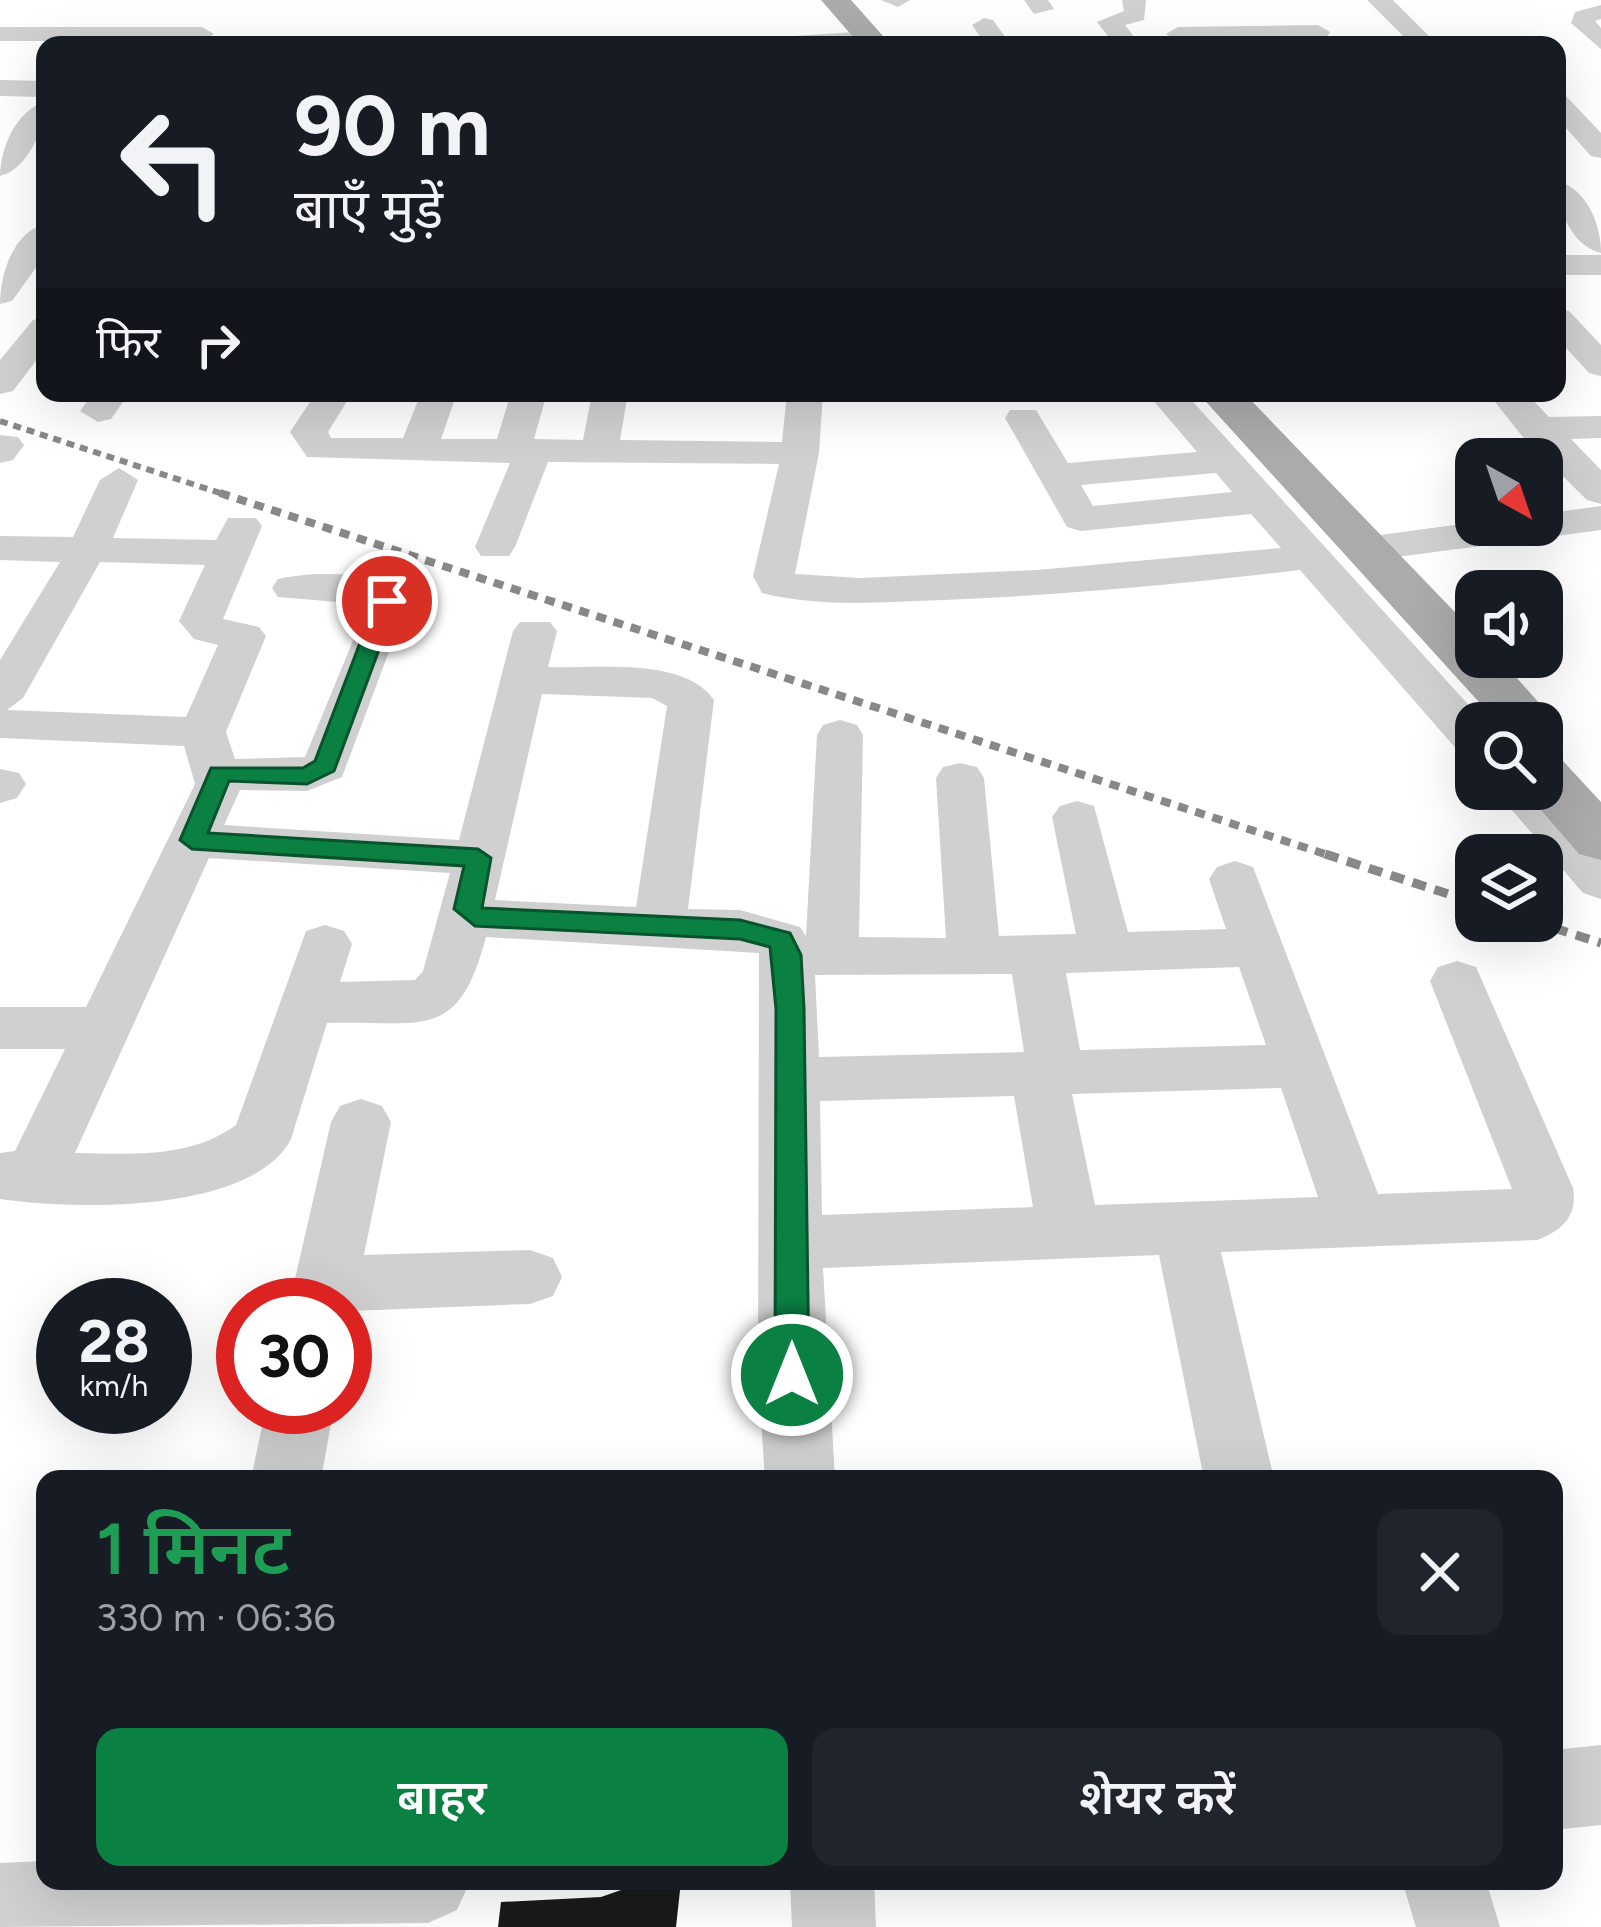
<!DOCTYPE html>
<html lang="hi">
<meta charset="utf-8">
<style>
body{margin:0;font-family:Figtree,"Noto Sans Devanagari",sans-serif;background:#20242c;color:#f1f3f6;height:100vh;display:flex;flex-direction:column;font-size:45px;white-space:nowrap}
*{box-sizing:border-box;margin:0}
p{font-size:39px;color:#9ea1a6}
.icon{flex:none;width:66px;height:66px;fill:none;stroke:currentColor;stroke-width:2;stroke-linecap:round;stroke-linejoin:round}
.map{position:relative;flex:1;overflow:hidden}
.details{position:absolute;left:36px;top:1470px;width:1527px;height:420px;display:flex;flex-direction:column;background:#171b24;border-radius:24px;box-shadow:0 12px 48px #0002}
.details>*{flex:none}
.top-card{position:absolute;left:36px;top:36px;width:1530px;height:366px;border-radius:24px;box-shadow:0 12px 48px #0002;background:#171b24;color:#f1f3f6;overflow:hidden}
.needle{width:78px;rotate:140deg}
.controls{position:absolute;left:1455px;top:438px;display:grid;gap:24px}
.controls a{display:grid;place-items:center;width:108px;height:108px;border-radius:24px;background:#171b24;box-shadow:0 12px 48px #0002;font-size:60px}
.speed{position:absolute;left:36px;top:1278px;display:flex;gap:24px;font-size:60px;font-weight:700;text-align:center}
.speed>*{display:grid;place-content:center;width:156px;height:156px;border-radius:50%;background:#171b24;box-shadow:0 12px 48px #0002;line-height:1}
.speed small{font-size:30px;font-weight:400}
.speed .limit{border:18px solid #d22;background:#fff;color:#111}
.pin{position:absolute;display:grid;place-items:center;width:102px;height:102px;color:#fff;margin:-51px;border:6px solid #fff;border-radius:50%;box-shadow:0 3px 12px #0007}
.me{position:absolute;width:132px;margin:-66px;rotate:0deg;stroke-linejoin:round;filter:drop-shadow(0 0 9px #0008)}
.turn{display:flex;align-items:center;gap:42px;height:252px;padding:0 60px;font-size:54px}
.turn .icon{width:156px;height:156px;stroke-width:2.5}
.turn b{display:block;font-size:84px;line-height:102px}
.then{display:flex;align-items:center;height:114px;padding:0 60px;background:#0003;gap:24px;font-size:45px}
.round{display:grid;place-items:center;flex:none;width:126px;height:126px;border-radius:24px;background:#20242c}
.overview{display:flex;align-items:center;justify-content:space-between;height:204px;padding:0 60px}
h1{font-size:72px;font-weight:600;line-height:90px;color:#1e9e55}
.button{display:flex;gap:24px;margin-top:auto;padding:24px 60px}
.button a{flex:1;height:138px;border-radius:24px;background:#0b8043;color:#fff;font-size:48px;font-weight:600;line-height:138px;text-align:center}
.button a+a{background:#20242c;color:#f1f3f6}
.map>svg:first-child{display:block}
</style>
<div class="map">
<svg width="1601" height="1927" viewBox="0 0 1601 1927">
<rect width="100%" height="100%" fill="#fff"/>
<polygon fill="#1a1a1a" points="647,1881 681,1881 676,1927 498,1927 501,1902 601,1897"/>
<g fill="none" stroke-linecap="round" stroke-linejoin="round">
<g fill="#d0d0d0" fill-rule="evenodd">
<polygon points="881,0 910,0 898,7"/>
<polygon points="1024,0 1048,0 1054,9 1034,14"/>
<polygon points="1122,0 1146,0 1144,20 1125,25 1140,45 1115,45 1097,22 1124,11"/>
<polygon points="1367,0 1393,0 1438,45 1412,45"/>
<polygon points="1601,5 1601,19 1595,21 1601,28 1601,49 1571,23 1575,12"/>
<polygon points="984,18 993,20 1011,45 986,45 972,25"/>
<polygon points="1318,25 1330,32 1327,37 1178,41 1166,34 1178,27"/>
<polygon points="0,27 202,27 214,34 202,41 0,41"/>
<polygon points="870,31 882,38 879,43 753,45 765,38"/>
<polygon points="0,80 45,81 45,97 0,96"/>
<polygon points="1557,94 1566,96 1601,133 1601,158 1591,156 1557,118"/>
<path d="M 45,102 C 45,128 28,169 0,176 C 0,149 16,110 45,102 Z"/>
<path d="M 1557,181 C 1588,189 1601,226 1601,253 C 1571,246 1557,208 1557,181 Z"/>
<path d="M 45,224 L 45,255 L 12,301 L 0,304 C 0,275 13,232 45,224 Z"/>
<rect x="1557" y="255" width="44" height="20"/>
<polygon points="1557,308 1569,311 1601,345 1601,376 1589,373 1557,338"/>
<polygon points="45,317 45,349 13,391 0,394 0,360 33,320"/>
<polygon points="93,393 129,393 111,419 98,422 80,411"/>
<path d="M 316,393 L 352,393 L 328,432 L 331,438 L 403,438 L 421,393 L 457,393 L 441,439 L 497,439 L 511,393 L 547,393 L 534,439 L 583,440 L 592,393 L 628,393 L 620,440 L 782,442 L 787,393 L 823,393 L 819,453 L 795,574 L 860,578 L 1037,570 L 1281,548 L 1251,514 L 1081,531 L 1067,527 L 1005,418 L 1010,410 L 1036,410 L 1068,463 L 1197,452 L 1147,393 L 1185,393 L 1485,723 L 1476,723 L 1476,757 L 1459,752 L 1300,570 C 1182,584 1063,595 944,600 C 883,602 822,608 762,593 L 753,576 L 779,464 L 548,462 L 515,547 L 509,556 L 481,556 L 475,547 L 510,463 L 307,457 L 290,432 ZM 1216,473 L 1232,492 L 1093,506 L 1081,485 Z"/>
<polygon points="1488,393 1526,393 1549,417 1601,416 1601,438 1571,439 1601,470 1601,504 1587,500 1522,436"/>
<polygon points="0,435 18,437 24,445 13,460 0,463"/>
<path d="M 119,468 L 138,480 L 113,538 L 216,540 L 228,518 L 256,518 L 262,526 L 223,619 L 259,627 L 266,636 L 226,732 L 235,759 L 305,757 L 366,609 L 362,604 L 278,597 L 272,588 L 278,579 C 312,571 386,569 408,601 L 342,777 L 307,791 L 240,790 L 224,825 L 459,840 L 513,631 L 520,622 L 550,622 L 557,631 L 548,667 C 595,669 684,656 714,700 L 688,909 L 740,910 L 800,927 L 806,936 L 817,735 L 823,725 L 840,720 L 857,725 L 863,735 L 859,937 L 946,938 L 936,778 L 943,767 L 960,763 L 977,767 L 984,778 L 999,936 L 1076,934 L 1052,817 L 1060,806 L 1077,801 L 1094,806 L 1128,932 L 1226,929 L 1209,879 L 1217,867 L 1235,861 L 1253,867 L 1378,1194 L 1512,1189 L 1430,981 L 1438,967 L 1457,961 L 1476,967 L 1573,1188 C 1578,1216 1562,1231 1537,1240 L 1221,1252 L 1274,1479 L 1204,1479 L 1159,1255 L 823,1268 L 835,1479 L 765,1479 L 758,1375 L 759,953 L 486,937 C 458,1044 422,1020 327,1023 L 291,1139 C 252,1214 73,1210 0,1199 L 0,1153 L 15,1151 L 65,1049 L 0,1049 L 0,1007 L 86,1007 L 195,784 L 184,746 L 0,738 L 0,660 L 60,562 L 0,560 L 0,536 L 73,537 L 100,480 ZM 100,562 L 205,565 L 179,621 L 194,639 L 218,645 L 186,717 L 7,710 L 23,698 ZM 542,694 L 652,698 L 667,706 L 636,907 L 495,900 ZM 209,858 L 450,873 L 423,971 L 415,980 L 340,982 L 352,944 L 344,931 L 325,925 L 306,931 L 236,1125 C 190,1159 129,1154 75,1153 ZM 1239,967 L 1266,1045 L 1080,1050 L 1066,973 ZM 1012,974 L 1024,1052 L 819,1057 L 815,975 ZM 1281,1088 L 1318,1197 L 1095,1205 L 1072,1094 ZM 1014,1096 L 1033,1207 L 822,1215 L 820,1101 Z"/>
<polygon points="1601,506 1601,530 1366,561 1352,558 1346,549 1352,540 1366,537 1476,522 1542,525 1542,514"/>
<polygon points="0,769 19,773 26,784 17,798 0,803"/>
<polygon points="1542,785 1601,849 1601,899 1583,893 1494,789"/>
<polygon points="361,1099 382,1106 391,1122 364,1255 530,1250 553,1258 562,1277 553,1296 530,1304 351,1311 345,1323 345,1305 289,1305 331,1122 340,1106"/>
<polygon points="266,1407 334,1407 321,1479 251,1479"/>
<polygon points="1601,1745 1601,1825 1554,1830 1554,1750"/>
<polygon points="45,1861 45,1881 470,1881 457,1910 428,1923 0,1927 0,1863"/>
<polygon points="790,1881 874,1881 876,1927 792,1927"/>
<polygon points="1402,1881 1486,1881 1500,1927 1416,1927"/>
</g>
<g fill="#ababab" fill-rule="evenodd">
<polygon points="821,0 851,0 891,45 860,45"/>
<polygon points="1198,393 1244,393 1476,634 1476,657 1498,657 1557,723 1549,735 1542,737 1542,723 1498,723"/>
<polygon points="1542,755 1563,761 1601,802 1601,860 1579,854 1523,789 1542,789"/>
</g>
<polyline stroke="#888" stroke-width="6" stroke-dasharray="8 6" stroke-linecap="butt" points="0,421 229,496"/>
<polyline stroke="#888" stroke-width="8" stroke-dasharray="10 8" stroke-linecap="butt" points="220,493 1334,857"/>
<g stroke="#888" stroke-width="9" stroke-dasharray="14 9" stroke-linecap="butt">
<polyline points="1325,854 1476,903"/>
<polyline points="1532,921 1601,943"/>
</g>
</g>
<polygon fill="#0b8043" stroke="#07532c" stroke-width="3" points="387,594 397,601 334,771 307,784 229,781 208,833 478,849 491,858 482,908 740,920 790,933 801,955 804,1009 809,1375 804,1385 792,1390 780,1385 775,1375 776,1009 770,947 740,939 475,926 454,909 464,866 192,849 180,840 211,768 303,768 315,761 376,601"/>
</svg>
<div class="controls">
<a><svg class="needle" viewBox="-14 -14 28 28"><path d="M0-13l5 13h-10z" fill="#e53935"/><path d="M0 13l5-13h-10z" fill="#9ea1a6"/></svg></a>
<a><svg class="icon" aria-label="sound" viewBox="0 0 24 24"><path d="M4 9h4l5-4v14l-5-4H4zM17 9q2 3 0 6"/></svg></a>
<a><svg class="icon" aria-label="search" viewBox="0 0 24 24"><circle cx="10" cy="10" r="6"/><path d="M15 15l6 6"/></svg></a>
<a><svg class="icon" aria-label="layers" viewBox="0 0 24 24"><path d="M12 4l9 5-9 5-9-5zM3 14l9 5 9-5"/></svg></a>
</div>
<div class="speed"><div>28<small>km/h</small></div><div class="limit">30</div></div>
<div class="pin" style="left:387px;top:601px;background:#d93025"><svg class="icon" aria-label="arrive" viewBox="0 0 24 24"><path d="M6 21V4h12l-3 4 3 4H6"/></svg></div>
<svg class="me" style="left:792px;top:1375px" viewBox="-20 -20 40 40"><circle r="17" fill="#0b8043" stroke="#fff" stroke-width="3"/><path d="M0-11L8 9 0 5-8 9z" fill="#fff"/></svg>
<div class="top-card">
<div class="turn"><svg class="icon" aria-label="left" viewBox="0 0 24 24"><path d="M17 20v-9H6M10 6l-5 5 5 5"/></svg><div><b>90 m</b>बाएँ मुड़ें</div></div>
<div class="then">फिर<svg class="icon" aria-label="right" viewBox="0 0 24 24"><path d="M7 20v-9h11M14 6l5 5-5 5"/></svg></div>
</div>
<section class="details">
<div class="overview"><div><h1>1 मिनट</h1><p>330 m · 06:36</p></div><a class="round"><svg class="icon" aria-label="close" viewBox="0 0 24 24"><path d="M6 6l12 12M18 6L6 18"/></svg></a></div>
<div class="button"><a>बाहर</a><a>शेयर करें</a></div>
</section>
</div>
